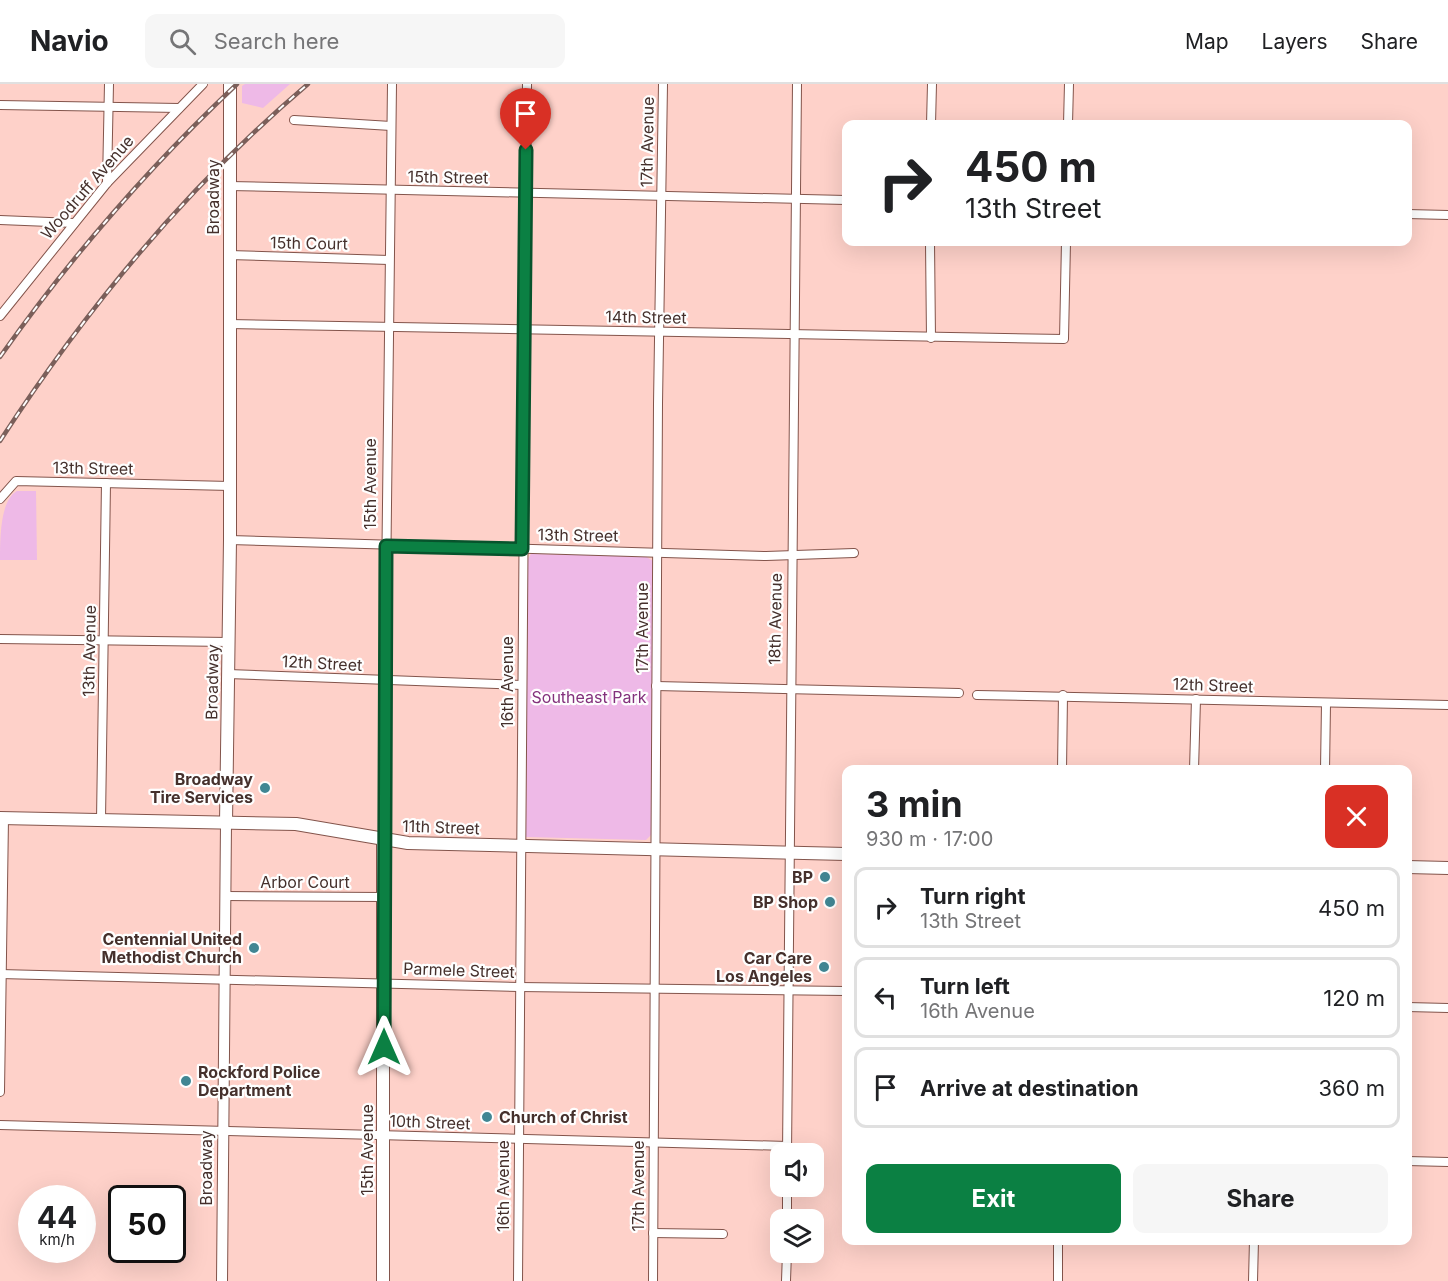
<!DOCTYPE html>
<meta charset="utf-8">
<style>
body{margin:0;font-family:Inter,sans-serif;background:#f6f6f6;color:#202124;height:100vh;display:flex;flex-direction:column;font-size:22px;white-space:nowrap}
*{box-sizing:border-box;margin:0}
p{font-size:20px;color:#757577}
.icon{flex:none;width:33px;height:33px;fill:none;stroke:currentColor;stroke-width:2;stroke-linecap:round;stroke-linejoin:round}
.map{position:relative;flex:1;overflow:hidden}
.side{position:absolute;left:842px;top:681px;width:570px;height:480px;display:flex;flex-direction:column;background:#fff;border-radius:12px;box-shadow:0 6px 24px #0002}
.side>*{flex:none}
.hud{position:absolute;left:842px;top:36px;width:570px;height:126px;border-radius:12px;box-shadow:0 6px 24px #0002;background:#fff;color:#202124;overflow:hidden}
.controls{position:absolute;left:770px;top:1059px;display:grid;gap:12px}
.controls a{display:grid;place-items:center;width:54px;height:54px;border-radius:12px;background:#fff;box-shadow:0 6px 24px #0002;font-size:30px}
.speed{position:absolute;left:18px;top:1101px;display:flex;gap:12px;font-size:30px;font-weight:700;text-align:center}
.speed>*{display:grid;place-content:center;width:78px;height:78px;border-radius:50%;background:#fff;box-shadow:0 6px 24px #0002;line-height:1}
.speed small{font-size:15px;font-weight:400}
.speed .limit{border:3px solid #111;border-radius:9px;background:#fff;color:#111}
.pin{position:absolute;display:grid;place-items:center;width:51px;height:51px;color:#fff;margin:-62px -26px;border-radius:50% 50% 50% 0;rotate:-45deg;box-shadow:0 0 6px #0007}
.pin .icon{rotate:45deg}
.me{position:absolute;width:66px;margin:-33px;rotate:0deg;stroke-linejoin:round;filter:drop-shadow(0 0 4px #0008)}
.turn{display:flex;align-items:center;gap:21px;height:126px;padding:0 24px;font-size:27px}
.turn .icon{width:78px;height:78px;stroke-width:2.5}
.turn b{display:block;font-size:42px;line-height:51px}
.round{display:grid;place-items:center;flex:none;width:63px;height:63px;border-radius:12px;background:#f6f6f6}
.head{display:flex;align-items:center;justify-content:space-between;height:102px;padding:0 24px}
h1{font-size:36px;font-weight:700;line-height:45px}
.primary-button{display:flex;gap:12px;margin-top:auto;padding:12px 24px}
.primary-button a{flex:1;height:69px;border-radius:12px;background:#0b8043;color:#fff;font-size:24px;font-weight:700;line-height:69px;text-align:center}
.primary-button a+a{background:#f6f6f6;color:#202124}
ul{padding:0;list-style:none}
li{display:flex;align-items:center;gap:18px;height:81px;margin:0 12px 9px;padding:0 12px;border:3px solid #e0e0e0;border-radius:12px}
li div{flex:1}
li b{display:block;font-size:22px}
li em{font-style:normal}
header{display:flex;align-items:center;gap:36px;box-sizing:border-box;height:84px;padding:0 30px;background:#fff;border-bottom:2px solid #e0e0e0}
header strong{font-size:28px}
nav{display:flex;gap:33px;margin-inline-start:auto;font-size:21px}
.search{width:420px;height:54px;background:#f6f6f6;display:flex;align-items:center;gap:15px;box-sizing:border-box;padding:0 21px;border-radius:12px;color:#757577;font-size:22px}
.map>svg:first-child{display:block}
</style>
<header>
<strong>Navio</strong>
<div class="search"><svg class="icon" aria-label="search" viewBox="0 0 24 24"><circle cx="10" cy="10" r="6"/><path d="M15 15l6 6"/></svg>Search here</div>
<nav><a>Map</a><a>Layers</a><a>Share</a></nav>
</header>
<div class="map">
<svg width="1448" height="1197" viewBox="0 0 1448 1197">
<rect width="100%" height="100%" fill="#fed1c9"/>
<g fill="#eeb9e7">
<polygon points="245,0 290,0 263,24 242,19 242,2"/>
<path d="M 17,407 L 36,407 L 37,476 L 0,476 C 0,455 0,416 17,407 Z"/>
<polygon points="531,470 645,472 653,477 651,751 646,756 526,753 528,475"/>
</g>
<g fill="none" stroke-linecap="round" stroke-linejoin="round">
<g stroke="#83544b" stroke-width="10">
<g id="minor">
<polyline points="0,21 179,24"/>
<polyline points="294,36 391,42"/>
<polyline points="931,40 932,0"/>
<polyline points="1068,40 1069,0"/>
<polyline points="107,99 109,0"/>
<polyline points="229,102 846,116"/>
<polyline points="1407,130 1448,131"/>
<polyline points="0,136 74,139"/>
<polyline points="930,158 931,254"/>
<polyline points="229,171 389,176"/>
<polyline points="0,232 107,99 203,0"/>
<polyline points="229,240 1064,255 1066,158"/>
<polyline points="0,415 16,397 230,402"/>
<polyline points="230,456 766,472 854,469"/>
<polyline points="0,555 229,558"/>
<polyline points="228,590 522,601"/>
<polyline points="656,602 959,609"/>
<polyline points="977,611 1448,621"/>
<polyline points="1062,686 1063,611"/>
<polyline points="1194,686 1196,615"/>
<polyline points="1325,686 1326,620"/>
<polyline points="101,736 106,399"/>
<polyline points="383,757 392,0"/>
<polyline points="226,812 383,813"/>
<polyline points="0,890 519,903 846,907"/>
<polyline points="1407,923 1448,924"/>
<polyline points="0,1008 4,734"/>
<polyline points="0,1041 787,1062"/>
<polyline points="787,1070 797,0"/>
<polyline points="1407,1077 1448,1078"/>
<polyline points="787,1136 787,1102"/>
<polyline points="653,1149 723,1150"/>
<polyline points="1058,1156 1058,1197"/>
<polyline points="518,1197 527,0"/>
<polyline points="653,1197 658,320 663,0"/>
<polyline points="786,1197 787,1168"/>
<polyline points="1253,1197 1254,1156"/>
</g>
</g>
<g stroke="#83544b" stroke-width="12">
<polyline id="tertiary" points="222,1197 226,739"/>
</g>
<g stroke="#83544b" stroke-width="14">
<g id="secondary">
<polyline points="0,734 296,740 408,759 846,770"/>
<polyline points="226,739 230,456 230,0"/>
<polyline points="1407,783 1448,784"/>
<polyline points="383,1197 383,757"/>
</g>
</g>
<use href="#minor" stroke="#fff" stroke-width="8"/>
<use href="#tertiary" stroke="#fff" stroke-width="10"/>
<use href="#secondary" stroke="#fff" stroke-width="12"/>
<g stroke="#7b5f5a" stroke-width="4.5">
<g id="rail">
<path d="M 0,273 C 69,175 150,82 237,0"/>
<path d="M 0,357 C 85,226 189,101 308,0"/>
</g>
</g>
<use href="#rail" stroke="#fefefe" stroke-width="2" stroke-dasharray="7" stroke-linecap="butt"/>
</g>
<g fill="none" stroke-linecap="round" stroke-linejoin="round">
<g stroke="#07532c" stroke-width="15">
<polyline id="route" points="384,963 386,462 522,465 526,66"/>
</g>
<use href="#route" stroke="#0b8043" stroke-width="10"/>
</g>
<g fill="#418693" stroke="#fefefe" stroke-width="2">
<circle cx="265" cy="704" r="6"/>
<circle cx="825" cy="793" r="6"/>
<circle cx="830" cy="818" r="6"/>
<circle cx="254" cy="864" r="6"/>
<circle cx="824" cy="883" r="6"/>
<circle cx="186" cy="997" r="6"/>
<circle cx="487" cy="1033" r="6"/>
</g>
<g text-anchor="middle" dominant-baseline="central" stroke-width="4.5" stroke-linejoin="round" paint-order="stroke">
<g font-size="16" fill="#45302c" stroke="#fefefe">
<text transform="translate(647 58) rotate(-89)">17th Avenue</text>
<text transform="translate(448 93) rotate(1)">15th Street</text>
<text transform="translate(87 103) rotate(-49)">Woodruff Avenue</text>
<text transform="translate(213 113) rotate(-90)">Broadway</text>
<text transform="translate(309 159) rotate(1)">15th Court</text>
<text transform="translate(646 233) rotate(1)">14th Street</text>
<text transform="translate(93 384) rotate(1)">13th Street</text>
<text transform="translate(370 400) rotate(-90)">15th Avenue</text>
<text transform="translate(578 451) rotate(1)">13th Street</text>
<text transform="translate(775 535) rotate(-89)">18th Avenue</text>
<text transform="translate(642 544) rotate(-90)">17th Avenue</text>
<text transform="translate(89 567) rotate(-89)">13th Avenue</text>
<text transform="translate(322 579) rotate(3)">12th Street</text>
<text transform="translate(212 598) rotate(-89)">Broadway</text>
<text transform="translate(507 598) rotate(-90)">16th Avenue</text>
<text transform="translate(1213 601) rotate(2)">12th Street</text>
<text transform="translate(441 743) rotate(2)">11th Street</text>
<text x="305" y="798">Arbor Court</text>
<text transform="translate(459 886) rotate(2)">Parmele Street</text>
<text transform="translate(430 1038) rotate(2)">10th Street</text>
<text transform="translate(367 1066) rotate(-90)">15th Avenue</text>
<text transform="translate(206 1084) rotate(-90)">Broadway</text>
<text transform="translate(503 1102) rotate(-90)">16th Avenue</text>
<text transform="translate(638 1102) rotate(-90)">17th Avenue</text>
</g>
<g font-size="16" fill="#83317c" stroke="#fefefe">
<text x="589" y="613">Southeast Park</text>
</g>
<g font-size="16" font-weight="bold" fill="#45302c" stroke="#fefefe" text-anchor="end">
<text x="253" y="695">Broadway<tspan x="253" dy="18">Tire Services</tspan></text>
<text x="813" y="793">BP</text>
<text x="818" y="818">BP Shop</text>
<text x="242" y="855">Centennial United<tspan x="242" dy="18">Methodist Church</tspan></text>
<text x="812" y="874">Car Care<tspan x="812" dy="18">Los Angeles</tspan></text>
<text x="198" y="988" text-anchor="start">Rockford Police<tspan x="198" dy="18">Department</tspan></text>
<text x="499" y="1033" text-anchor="start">Church of Christ</text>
</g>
</g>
</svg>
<div class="controls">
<a><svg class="icon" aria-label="sound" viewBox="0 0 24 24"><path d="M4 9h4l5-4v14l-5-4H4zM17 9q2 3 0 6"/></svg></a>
<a><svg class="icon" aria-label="layers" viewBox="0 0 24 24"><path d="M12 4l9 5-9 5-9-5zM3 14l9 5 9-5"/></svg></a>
</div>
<div class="speed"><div>44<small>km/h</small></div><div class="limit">50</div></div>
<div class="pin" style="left:526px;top:66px;background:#d93025"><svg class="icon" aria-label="arrive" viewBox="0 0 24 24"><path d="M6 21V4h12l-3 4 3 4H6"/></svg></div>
<svg class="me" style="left:384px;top:963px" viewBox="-20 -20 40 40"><path d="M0-17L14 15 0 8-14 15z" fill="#0b8043" stroke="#fff" stroke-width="4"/></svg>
<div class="hud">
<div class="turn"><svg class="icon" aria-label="right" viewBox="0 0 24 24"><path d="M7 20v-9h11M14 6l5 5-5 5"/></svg><div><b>450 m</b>13th Street</div></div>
</div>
<section class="side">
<div class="head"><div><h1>3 min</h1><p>930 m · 17:00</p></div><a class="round" style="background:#d93025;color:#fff"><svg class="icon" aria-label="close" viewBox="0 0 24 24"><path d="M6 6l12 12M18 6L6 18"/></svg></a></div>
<ul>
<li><svg class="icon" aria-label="right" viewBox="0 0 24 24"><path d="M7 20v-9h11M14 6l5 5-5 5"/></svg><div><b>Turn right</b><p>13th Street</p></div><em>450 m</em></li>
<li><svg class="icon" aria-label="left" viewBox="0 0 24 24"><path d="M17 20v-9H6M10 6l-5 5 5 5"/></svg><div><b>Turn left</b><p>16th Avenue</p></div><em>120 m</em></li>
<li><svg class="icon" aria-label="arrive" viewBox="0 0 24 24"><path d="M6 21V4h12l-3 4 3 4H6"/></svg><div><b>Arrive at destination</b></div><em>360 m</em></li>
</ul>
<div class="primary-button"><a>Exit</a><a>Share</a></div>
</section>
</div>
